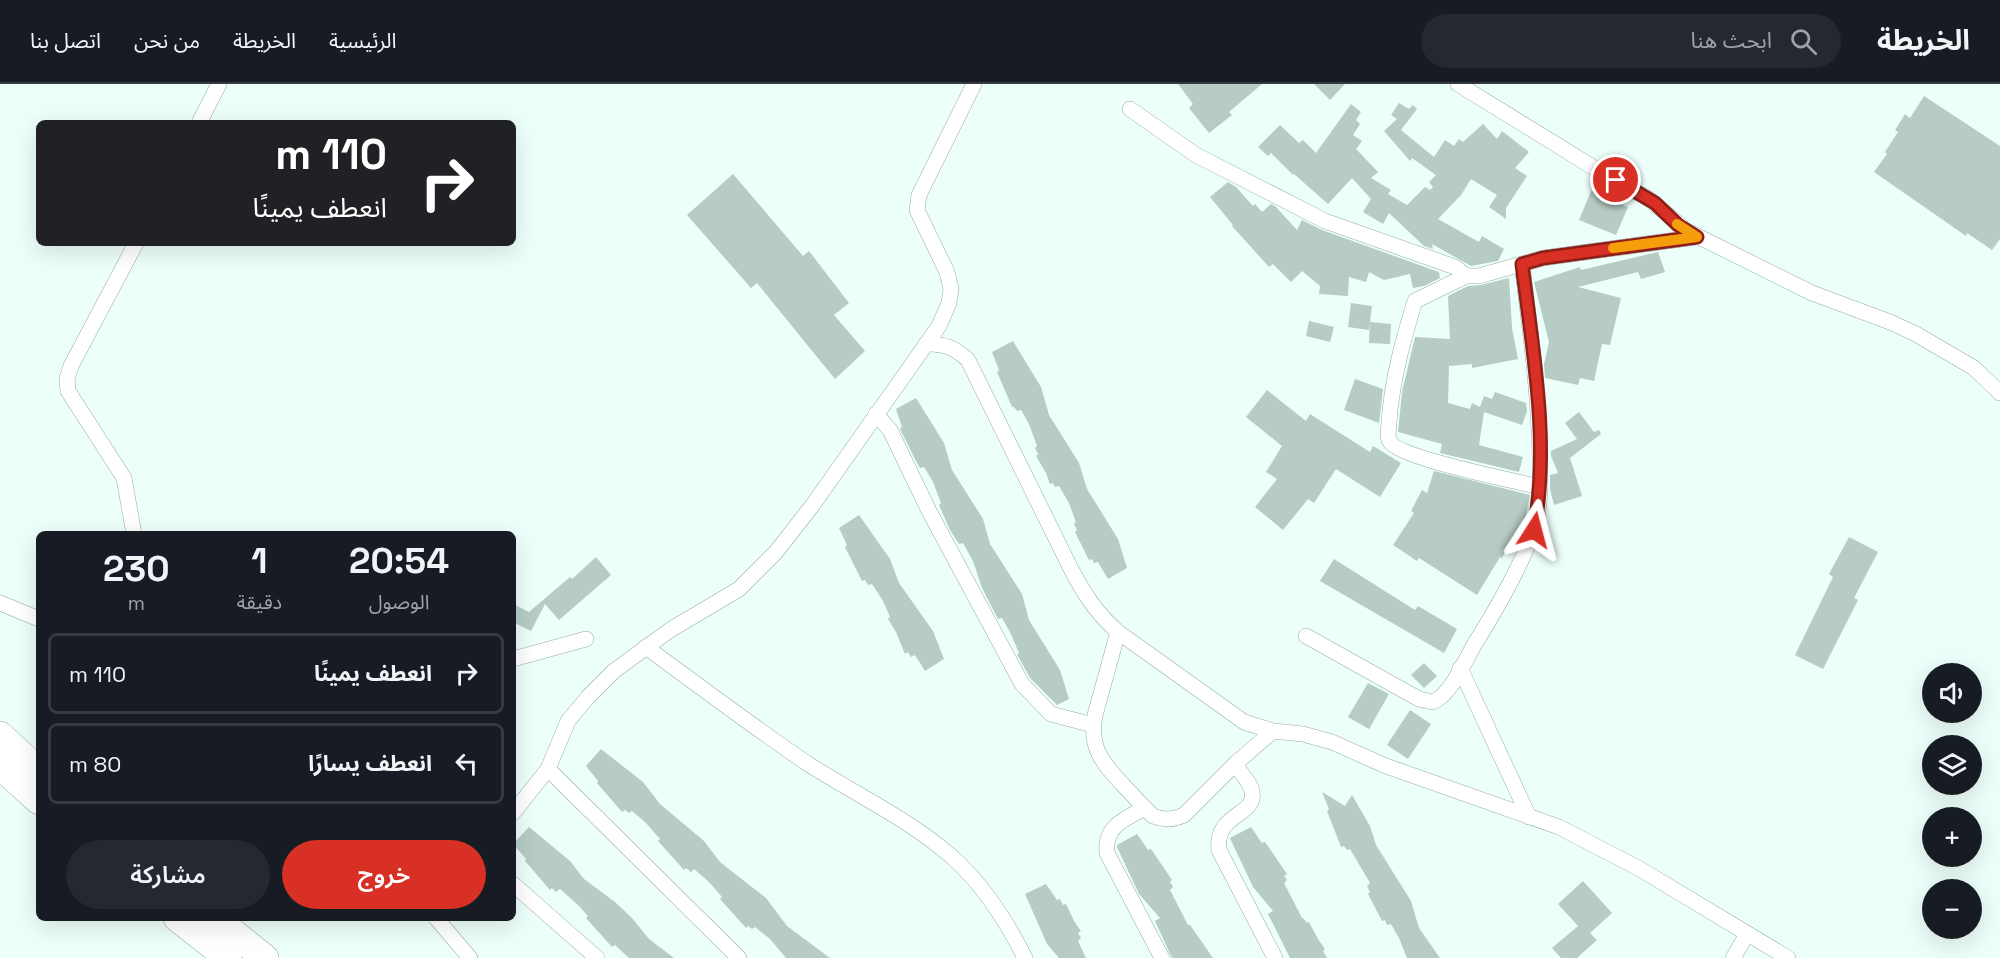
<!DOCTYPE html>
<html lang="ar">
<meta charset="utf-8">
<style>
body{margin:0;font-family:"Space Grotesk","Noto Sans Arabic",sans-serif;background:#242831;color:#f1f3f6;direction:rtl;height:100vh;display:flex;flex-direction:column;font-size:22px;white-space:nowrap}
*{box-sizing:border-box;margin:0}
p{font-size:20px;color:#9ea1a6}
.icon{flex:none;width:33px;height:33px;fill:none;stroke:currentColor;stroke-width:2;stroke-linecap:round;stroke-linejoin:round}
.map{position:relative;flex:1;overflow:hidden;direction:ltr}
.panel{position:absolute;left:36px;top:447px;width:480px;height:390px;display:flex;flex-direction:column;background:#171b24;border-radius:9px;box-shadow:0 6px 24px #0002;direction:rtl}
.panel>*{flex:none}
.banner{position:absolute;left:36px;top:36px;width:480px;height:126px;border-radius:9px;box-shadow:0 6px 24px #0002;direction:rtl;background:#202124;color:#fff;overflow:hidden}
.fabs{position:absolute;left:1922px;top:579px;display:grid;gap:12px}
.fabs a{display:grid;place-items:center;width:60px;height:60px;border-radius:50%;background:#171b24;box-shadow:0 6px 24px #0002;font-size:30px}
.pin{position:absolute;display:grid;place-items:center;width:51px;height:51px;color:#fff;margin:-26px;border:3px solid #fff;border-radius:50%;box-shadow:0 2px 6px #0007}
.me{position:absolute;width:66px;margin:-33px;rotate:9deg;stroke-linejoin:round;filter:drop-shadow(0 0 4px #0008)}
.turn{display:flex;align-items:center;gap:21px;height:126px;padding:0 30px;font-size:27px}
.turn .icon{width:78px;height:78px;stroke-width:2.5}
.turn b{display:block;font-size:42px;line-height:51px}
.eta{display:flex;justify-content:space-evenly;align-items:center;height:102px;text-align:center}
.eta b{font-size:36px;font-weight:600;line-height:42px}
.cta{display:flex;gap:12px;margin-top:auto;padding:12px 30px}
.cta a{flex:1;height:69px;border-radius:36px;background:#d93025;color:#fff;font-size:24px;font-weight:600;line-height:69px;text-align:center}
.cta a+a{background:#242831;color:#f1f3f6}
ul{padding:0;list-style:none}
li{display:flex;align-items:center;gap:18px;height:81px;margin:0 12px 9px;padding:0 18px;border:3px solid #363941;border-radius:9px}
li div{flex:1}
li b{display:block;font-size:22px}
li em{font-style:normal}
header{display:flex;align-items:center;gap:36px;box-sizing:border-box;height:84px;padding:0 30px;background:#171b24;border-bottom:2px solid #363941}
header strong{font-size:28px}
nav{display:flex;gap:33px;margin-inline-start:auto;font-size:21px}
.search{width:420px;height:54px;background:#242831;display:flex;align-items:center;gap:15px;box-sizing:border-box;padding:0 21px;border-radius:33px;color:#9ea1a6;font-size:22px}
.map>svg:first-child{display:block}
</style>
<header>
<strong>الخريطة</strong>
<div class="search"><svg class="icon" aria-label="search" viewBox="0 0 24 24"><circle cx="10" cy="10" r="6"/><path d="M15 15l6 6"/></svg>ابحث هنا</div>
<nav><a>الرئيسية</a><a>الخريطة</a><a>من نحن</a><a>اتصل بنا</a></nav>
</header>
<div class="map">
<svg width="2000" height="874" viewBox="0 0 2000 874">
<rect width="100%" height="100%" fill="#edfffa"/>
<g fill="#b6ccc5">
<polygon points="1178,0 1262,0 1229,28 1232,31 1209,49 1189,24 1193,20"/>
<polygon points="1314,0 1345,0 1330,16"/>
<polygon points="1924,12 2000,62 2000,155 1992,166 1967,149 1966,152 1874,88 1887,70 1885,68 1898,48 1895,46 1905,30 1910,34"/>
<polygon points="1399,19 1409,25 1413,21 1417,25 1401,46 1434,73 1445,56 1454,62 1459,55 1463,58 1483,40 1497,55 1502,47 1529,68 1515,84 1527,92 1506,124 1506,135 1489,123 1497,111 1471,95 1461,111 1438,135 1479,158 1482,152 1504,165 1498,177 1471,182 1432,160 1433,165 1424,162 1389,129 1383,140 1363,128 1371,115 1352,94 1328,120 1294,90 1293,91 1271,69 1268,72 1258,63 1280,41 1299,59 1303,56 1316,69 1351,20 1361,28 1356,36 1360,40 1353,51 1362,57 1356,65 1378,88 1371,94 1391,106 1388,110 1407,121 1425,103 1430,106 1433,103 1429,98 1436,91 1412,74 1410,77 1384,47 1397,35 1391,31"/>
<polygon points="733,90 803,172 809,167 849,219 834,231 865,267 835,295 757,199 751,204 687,131"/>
<polygon points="1228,98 1236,103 1253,122 1255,120 1262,128 1271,120 1275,122 1297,146 1302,136 1322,146 1436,187 1439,188 1440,194 1424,202 1413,204 1410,190 1384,196 1369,188 1366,198 1349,193 1348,212 1319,210 1320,202 1302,187 1291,198 1273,180 1269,183 1232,142 1233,141 1210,113"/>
<polygon points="1591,107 1628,123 1616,151 1579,136"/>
<polygon points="1658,168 1665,188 1641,195 1638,188 1578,203 1621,214 1610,261 1602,260 1594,297 1580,294 1578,301 1545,294 1544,280 1549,258 1534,198 1580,183 1581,186"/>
<polygon points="1509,194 1512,244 1518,275 1472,284 1472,280 1449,282 1448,319 1470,325 1472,319 1480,323 1484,312 1492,315 1495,308 1526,319 1527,327 1522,341 1484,328 1479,361 1523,373 1519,388 1440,369 1442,360 1398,348 1402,308 1415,253 1450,255 1448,212 1468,202 1481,201"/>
<polygon points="1351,219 1372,222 1369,246 1348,243"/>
<polygon points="1309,237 1334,243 1330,258 1306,252"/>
<polygon points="1370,238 1391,240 1390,260 1369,259"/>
<polygon points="1013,257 1041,303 1049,331 1079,379 1087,405 1118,455 1127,484 1108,495 1098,478 1094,479 1092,475 1089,476 1075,448 1077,446 1074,440 1076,438 1069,419 1059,402 1055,403 1053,399 1050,400 1046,389 1036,372 1038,370 1035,364 1037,362 1029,340 1021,326 1017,327 1014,323 1012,323 997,288 999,286 992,268"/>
<polygon points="1355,295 1383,305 1379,339 1344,326"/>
<polygon points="1267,306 1306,337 1310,330 1370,368 1373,362 1401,379 1380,413 1336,385 1314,419 1308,415 1283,446 1255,423 1277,395 1266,388 1282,362 1246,333"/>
<polygon points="916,314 944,359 952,386 983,435 990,460 1022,510 1029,536 1060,586 1069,615 1057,621 1030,594 1017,570 1019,569 1011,550 1002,534 998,535 982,504 973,477 963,459 959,460 950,446 939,421 941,419 933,398 924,383 920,384 917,379 900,345 902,343 896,325"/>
<polygon points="1579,328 1594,348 1599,346 1601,350 1570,374 1582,412 1554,421 1550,405 1550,391 1558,389 1551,372 1551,367 1577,355 1565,339"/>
<polygon points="1434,387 1530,411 1525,436 1523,435 1502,474 1500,473 1477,511 1419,474 1417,477 1393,461 1414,429 1411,427 1422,406 1427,409"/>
<polygon points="859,431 890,475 899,499 933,547 944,575 925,587 915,571 911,573 908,568 905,570 896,548 888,535 890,533 883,517 872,500 868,501 865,496 862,497 845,463 847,461 839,444"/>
<polygon points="1849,453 1878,468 1854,514 1858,516 1823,585 1795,571 1833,493 1829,490"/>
<polygon points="596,473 611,491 559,536 545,520 531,547 513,538 513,520 529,528 570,493 572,495"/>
<polygon points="1334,475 1415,526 1418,522 1457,545 1444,569 1320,497"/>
<polygon points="1424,579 1437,592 1424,604 1411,591"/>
<polygon points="1368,599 1389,610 1369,645 1348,633"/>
<polygon points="1410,626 1431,640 1408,675 1387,661"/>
<polygon points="601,665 643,698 660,720 704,757 720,778 766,814 787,842 830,874 786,874 770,855 755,843 752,845 748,842 746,844 720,815 722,813 709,798 694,785 691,788 686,784 684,786 658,757 660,755 645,738 632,727 629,729 625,726 622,728 597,699 598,697 586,682"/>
<polygon points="1322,708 1345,722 1352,711 1370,742 1376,761 1411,817 1419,844 1440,874 1407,874 1399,854 1391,840 1387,841 1385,836 1382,837 1368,810 1370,808 1367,802 1370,799 1350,765 1347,766 1344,762 1341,763 1327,727 1329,725"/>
<polygon points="529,743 570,777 584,795 615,818 632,834 649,855 674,874 629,874 615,861 612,863 586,834 588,832 578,821 560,805 556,808 552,804 550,806 525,777 526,775 513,760"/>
<polygon points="1251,743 1262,759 1265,758 1287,790 1284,792 1287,796 1284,799 1302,834 1303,834 1307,839 1309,838 1318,855 1325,865 1323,867 1327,874 1290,874 1268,830 1273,827 1253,803 1230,754"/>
<polygon points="1137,750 1148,766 1151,765 1172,796 1170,798 1173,803 1170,806 1188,841 1190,841 1213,874 1172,874 1155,837 1160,834 1139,810 1117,763 1117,761"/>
<polygon points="1583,797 1612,829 1590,849 1597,856 1577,874 1561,874 1552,864 1578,842 1558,820"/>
<polygon points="1046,800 1057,816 1060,815 1063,821 1066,820 1074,837 1081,847 1078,849 1081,854 1078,857 1086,874 1059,874 1047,860 1025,810"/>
</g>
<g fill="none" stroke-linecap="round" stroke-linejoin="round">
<g stroke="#96aba5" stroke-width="16">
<g id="street">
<polyline points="1458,0 1599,87 1649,115 1687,147 1812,209 1890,238 1916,250 1974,284 2000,309"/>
<polyline points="1130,25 1196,71 1325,137 1455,183 1466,192"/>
<polyline points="199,39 219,0"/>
<path d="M 926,260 C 944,259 955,264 968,276 L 1070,483 C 1083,508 1096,529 1118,548 L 1244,638 L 1273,647 L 1303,650 L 1332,658 L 1386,682 L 1559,743 L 1640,785 L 1788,874"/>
<polyline points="876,330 890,346 929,427 1022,600 1051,630 1093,641"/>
<path d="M 1540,403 C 1516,397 1396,374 1389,356 C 1387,351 1389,343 1389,338 C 1392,296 1403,256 1415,217 L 1466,192 L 1479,192 L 1543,174 L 1697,153"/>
<polyline points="134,450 124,394 68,307 67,295 71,282 136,159"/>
<polyline points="0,519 39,535"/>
<path d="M 1118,548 L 1095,631 C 1089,664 1102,678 1123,701 C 1133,711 1142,722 1153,732 C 1165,736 1172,736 1184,731 L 1235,680 L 1273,647"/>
<path d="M 1306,552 L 1419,615 L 1432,618 C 1449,614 1465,577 1474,561 C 1496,526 1519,487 1533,448 C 1541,425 1540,399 1540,375 C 1539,309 1530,245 1522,180"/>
<path d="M 646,563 C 699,602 751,641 805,678 C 853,709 907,734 951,772 C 983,800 1006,836 1025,874"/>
<polyline points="513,575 586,555"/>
<polyline points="1460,584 1529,733"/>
<path d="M 1235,680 C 1240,688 1248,696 1251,704 C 1261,733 1214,727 1219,766 L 1275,874"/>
<polyline points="548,685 739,874"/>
<path d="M 1145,724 C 1125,735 1104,742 1107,769 L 1162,874"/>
<polyline points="513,729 548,685 568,637 588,613 614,587 670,546 739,505 776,468 812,422 939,242 949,219 951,205 947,188 917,126 919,111 974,0"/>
<polyline points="513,800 597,874"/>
<polyline points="436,834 470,874"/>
<polyline points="1733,874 1747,850"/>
</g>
</g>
<g stroke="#96aba5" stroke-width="28">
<g id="highway">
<polyline points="0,651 39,687"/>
<polyline points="0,682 39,717"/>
<polyline points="177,834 228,874"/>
<polyline points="215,834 265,874"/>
</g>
</g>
<use href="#street" stroke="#fff" stroke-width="15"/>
<use href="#highway" stroke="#fff" stroke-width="27"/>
</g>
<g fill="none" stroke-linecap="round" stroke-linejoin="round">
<g stroke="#8d1f18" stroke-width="15">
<path id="route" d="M 1534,446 C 1550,358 1533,268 1522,180 L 1543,174 L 1697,153 L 1678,141 L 1655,119 L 1616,96"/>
</g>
<use href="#route" stroke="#d93025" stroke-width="10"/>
<polyline stroke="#f59e0b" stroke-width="10" points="1613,164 1697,153 1677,140"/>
</g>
</svg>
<div class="fabs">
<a><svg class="icon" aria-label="sound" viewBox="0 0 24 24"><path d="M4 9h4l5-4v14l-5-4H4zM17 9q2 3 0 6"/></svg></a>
<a><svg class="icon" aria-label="layers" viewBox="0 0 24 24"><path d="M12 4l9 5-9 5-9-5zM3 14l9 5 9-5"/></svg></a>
<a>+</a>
<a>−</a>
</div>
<div class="pin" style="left:1616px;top:96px;background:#d93025"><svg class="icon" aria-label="arrive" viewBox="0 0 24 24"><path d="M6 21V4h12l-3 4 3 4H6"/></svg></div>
<svg class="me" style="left:1534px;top:446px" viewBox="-20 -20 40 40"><path d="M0-17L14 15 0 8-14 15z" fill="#d93025" stroke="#fff" stroke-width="4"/></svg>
<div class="banner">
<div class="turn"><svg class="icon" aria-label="right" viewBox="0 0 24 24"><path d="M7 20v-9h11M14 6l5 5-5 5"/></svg><div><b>110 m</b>انعطف يمينًا</div></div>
</div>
<section class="panel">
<div class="eta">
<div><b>20:54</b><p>الوصول</p></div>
<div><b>1</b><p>دقيقة</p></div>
<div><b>230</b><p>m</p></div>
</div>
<ul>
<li><svg class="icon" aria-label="right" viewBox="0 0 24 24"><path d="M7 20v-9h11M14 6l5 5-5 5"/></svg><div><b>انعطف يمينًا</b></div><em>110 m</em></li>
<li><svg class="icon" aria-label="left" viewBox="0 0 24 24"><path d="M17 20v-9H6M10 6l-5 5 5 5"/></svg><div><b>انعطف يسارًا</b></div><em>80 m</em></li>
</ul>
<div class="cta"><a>خروج</a><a>مشاركة</a></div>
</section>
</div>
